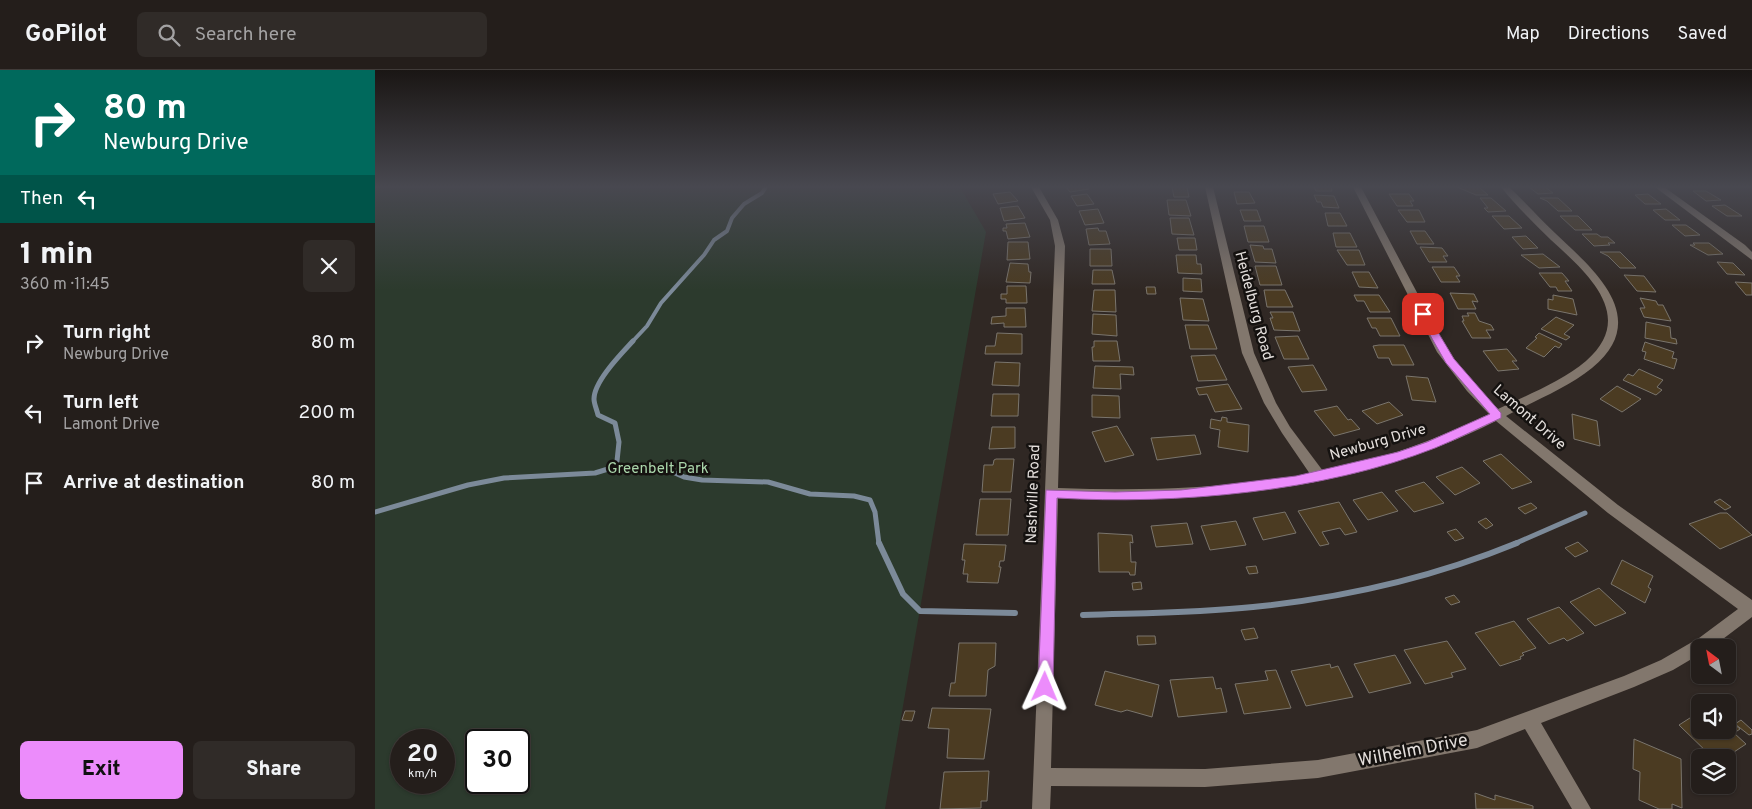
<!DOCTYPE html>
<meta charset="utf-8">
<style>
body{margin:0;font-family:Overpass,sans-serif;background:#302b28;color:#f1f3f6;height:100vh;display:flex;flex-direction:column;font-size:19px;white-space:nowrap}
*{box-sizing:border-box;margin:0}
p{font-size:16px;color:#a3a2a3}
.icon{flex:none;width:28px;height:28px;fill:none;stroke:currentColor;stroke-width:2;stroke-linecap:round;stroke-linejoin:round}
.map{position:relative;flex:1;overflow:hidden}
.sheet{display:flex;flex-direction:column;background:#241e1b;width:375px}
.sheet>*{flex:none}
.banner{background:#00695c;color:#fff;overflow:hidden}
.needle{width:32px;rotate:328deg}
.controls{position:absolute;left:1316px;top:569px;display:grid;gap:10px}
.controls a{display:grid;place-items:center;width:45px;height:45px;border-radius:8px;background:#241e1b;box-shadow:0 1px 4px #0004,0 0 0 1px #413c3a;font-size:25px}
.speed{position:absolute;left:15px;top:659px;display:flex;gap:10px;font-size:25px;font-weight:700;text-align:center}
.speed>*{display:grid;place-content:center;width:65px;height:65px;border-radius:50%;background:#241e1b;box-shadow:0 1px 4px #0004,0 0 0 1px #413c3a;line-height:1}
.speed small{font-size:12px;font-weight:400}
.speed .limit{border:2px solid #111;border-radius:8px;background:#fff;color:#111}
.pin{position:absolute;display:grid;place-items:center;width:42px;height:42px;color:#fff;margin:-21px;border-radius:10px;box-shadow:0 2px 8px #0006}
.me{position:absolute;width:55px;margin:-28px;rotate:1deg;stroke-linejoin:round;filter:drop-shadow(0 0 4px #0008)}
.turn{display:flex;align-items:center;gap:18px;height:105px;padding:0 20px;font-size:22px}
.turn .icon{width:65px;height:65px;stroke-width:2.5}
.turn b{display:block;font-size:35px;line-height:42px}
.then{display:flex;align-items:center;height:48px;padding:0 20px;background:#0003;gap:10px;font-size:19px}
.round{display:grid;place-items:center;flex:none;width:52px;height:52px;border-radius:8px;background:#302b28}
.headline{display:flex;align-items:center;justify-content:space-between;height:85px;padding:0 20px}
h1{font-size:30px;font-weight:800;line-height:38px}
.cta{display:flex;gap:10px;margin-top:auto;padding:10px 20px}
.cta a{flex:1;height:58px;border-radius:8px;background:#ec8cfb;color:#111;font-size:20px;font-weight:800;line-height:58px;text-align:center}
.cta a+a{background:#302b28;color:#f1f3f6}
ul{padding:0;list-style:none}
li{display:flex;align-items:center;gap:15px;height:70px;padding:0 20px}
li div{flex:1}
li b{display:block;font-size:19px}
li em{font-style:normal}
header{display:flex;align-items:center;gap:30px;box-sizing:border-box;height:70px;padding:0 25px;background:#241e1b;border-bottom:1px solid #413c3a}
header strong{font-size:24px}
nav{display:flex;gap:28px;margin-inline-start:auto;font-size:18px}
.search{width:350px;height:45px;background:#302b28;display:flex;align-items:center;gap:12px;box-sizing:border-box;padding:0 18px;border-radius:8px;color:#a3a2a3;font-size:19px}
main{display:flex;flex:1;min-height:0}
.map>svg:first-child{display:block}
</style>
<header>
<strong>GoPilot</strong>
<div class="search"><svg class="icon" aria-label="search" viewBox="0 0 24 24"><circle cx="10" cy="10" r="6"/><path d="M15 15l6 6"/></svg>Search here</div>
<nav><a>Map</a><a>Directions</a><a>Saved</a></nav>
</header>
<main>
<section class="sheet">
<div class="banner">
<div class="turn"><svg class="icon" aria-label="right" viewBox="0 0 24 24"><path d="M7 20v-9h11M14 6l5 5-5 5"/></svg><div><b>80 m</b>Newburg Drive</div></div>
<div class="then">Then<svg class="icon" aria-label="left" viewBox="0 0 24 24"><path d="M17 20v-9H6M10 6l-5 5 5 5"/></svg></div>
</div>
<div class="headline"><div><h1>1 min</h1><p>360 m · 11:45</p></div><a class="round"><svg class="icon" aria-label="close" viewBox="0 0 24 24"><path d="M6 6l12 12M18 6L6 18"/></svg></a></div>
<ul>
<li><svg class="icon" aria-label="right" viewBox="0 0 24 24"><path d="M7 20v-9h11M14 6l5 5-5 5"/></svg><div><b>Turn right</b><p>Newburg Drive</p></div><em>80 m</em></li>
<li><svg class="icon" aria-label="left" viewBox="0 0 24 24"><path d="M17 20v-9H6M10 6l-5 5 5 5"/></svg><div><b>Turn left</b><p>Lamont Drive</p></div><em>200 m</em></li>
<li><svg class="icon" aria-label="arrive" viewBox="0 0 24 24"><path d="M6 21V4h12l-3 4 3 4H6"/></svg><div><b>Arrive at destination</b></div><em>80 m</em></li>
</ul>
<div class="cta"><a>Exit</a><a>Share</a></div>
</section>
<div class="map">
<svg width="1377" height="739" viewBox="0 0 1377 739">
<rect width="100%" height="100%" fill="#302824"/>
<path fill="#2c3a2d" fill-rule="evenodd" d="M 0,117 L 585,117 L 611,162 L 510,739 L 0,739 ZM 26,670 L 69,670 L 69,712 L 26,712 ZM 101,670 L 144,670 L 144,712 L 101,712 Z"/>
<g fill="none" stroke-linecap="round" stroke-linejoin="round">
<polyline stroke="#7c8a99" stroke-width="4" points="257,272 272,256 286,233 329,185 339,170 352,161 357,148 369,134 387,123 391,117"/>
<g stroke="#7c8a99" stroke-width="5">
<polyline points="233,399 291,399 309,407 327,410 393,412 435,424 479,426 495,430 500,442 504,474"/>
<path d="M 0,442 L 93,415 L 129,408 L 220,403 L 233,399 L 242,391 L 244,372 L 240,353 L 223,345 C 222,340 219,334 219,329 C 219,311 247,283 258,271"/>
<polyline points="1139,474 1210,443"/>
</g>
<g stroke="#7c8a99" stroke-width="6">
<polyline points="504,473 528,524 545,541 640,543"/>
<path d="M 708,545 C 765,543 822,543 878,537 C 968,528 1059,507 1142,473"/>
</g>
</g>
<g fill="#4b3b22" stroke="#7a756d">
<polygon points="691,117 712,117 714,119 695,122"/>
<polygon points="797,117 812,117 814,127 799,127"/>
<polygon points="939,117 956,117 957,121 941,121"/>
<polygon points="1082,117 1107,117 1105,118 1113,125 1101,125"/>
<polygon points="1154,117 1170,117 1178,123 1163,124"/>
<polygon points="1318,121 1331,121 1346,130 1331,131"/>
<polygon points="635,122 643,131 623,134 618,124"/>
<polygon points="859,122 874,122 880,133 862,134"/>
<polygon points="712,124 719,134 702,136 696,126"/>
<polygon points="1014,124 1034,124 1039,131 1035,131 1038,136 1022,136"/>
<polygon points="1273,124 1286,134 1270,134 1260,125"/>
<polygon points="939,125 959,126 964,138 948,137 946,132 942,132"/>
<polygon points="1105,128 1116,128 1131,141 1113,142 1109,138 1113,138"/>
<polygon points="1165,128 1183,128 1197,141 1183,141 1172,131"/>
<polygon points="792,130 811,130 816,146 794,145"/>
<polygon points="1350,135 1367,146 1352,146 1337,136"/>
<polygon points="643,136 650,148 629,151 625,138"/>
<polygon points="723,139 729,153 710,155 704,141"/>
<polygon points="1291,139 1305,150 1290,150 1278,140"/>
<polygon points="865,140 882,140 886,151 869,151"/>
<polygon points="1023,140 1044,140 1050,152 1032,152"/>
<polygon points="950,143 965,143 972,156 953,156"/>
<polygon points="1117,146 1134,146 1147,158 1129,159"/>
<polygon points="1185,146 1203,146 1217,160 1200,160"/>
<polygon points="795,148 814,148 819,165 797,164"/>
<polygon points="650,153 655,167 633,169 631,161 628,161 628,158 632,158 631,154"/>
<polygon points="1297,155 1311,155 1325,165 1310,166"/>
<polygon points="869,156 889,156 894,172 873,172"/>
<polygon points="723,158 724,161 731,161 735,174 714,175 711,159"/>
<polygon points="1035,161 1050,161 1059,174 1042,174"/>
<polygon points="958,163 975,163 982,177 961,177"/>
<polygon points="1207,164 1222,164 1226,167 1233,167 1240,173 1233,173 1235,175 1219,176"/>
<polygon points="1151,166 1163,178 1148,179 1137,167"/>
<polygon points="802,168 820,168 822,180 804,180"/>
<polygon points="633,172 653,172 655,189 632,190"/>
<polygon points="1318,173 1334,173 1348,184 1333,185 1315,175 1320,175"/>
<polygon points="875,175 888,176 889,179 897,179 901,193 880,192"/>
<polygon points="1045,177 1067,178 1073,186 1068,186 1072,192 1054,192"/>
<polygon points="715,179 736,179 737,196 715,196"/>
<polygon points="962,180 984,180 990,195 972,195"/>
<polygon points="1225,182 1245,182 1261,198 1245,198 1233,186"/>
<polygon points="1168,184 1185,197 1164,198 1146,185"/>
<polygon points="801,185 821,185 822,194 826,194 827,204 803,203"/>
<polygon points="1342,192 1358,193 1370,205 1352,204"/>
<polygon points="635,193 653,194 654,202 656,202 655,213 631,212"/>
<polygon points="880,196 901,196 907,215 885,215"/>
<polygon points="1057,197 1079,197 1085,206 1081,206 1085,212 1066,212"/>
<polygon points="718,200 737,200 740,214 717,214"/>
<polygon points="977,202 994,202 1003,218 984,217"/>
<polygon points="1164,203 1187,203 1194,211 1190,211 1197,221 1183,221 1181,217 1175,217"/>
<polygon points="1249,205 1269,206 1281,222 1262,221"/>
<polygon points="808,208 826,209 827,222 808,221"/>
<polygon points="1360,212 1377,213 1377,225 1371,225"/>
<polygon points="632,216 651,216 652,233 631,233 631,229 626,229 626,224 632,224"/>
<polygon points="771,217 780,217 781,224 772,224"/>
<polygon points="719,220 740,220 741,242 717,241"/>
<polygon points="889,220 910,220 918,237 892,237"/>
<polygon points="1075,223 1099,224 1103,232 1097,231 1101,239 1083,239"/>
<polygon points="979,225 1004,225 1015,242 995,242 989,231 982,231"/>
<polygon points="1178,225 1198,229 1202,245 1173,239 1173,229 1178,230"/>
<polygon points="805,228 828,229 834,251 808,250"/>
<polygon points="1265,228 1281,231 1283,235 1288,235 1296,251 1269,247 1265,238 1270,238"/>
<polygon points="631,238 650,238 651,257 629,257 629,253 616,254 617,247 631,246"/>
<polygon points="895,242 918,242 925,261 899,260 895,248 898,248"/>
<polygon points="1092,243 1100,243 1104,251 1116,255 1119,260 1111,260 1116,268 1097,268 1087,251 1089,251 1087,246 1094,246"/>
<polygon points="718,244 741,245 742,266 717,264"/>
<polygon points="1181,247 1199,255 1189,264 1195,267 1191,270 1166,259"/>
<polygon points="992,248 1016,248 1025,266 1005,266 1001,258 997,258"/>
<polygon points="1271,252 1295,257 1296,268 1301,269 1302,274 1270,268"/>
<polygon points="810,255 833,255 842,279 815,279"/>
<polygon points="622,263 647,264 647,284 610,284 611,276 620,276"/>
<polygon points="1164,263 1187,274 1184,278 1180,276 1169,287 1151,278 1162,268 1160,267"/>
<polygon points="923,266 934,289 909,289 900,267"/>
<polygon points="719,271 742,271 745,291 718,291 717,277 719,277"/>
<polygon points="1270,272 1299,282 1297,288 1302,289 1299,299 1269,289 1271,282 1267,281"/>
<polygon points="1004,275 1029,275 1039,295 1017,295 1014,288 1003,288 998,276"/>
<polygon points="1132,279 1142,291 1137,291 1144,299 1123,301 1108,281"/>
<polygon points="840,285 852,310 823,311 816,286"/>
<polygon points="620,292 645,293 644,316 617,315"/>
<polygon points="938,295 952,320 927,322 913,297"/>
<polygon points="720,296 758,297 759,305 745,304 746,319 718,318"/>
<polygon points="1264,299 1288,310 1282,317 1287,320 1281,325 1248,310 1253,304 1258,306"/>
<polygon points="1031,306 1053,308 1061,332 1037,330"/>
<polygon points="853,314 867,339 840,342 832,324 824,325 821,318"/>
<polygon points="1242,316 1266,329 1247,342 1225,329"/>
<polygon points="618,324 644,324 643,346 616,346"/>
<polygon points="717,325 744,326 745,348 717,347"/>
<polygon points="1014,332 1028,345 1002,354 987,341"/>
<polygon points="962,336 973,350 976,349 985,359 959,366 939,341"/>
<polygon points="1197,344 1222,351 1225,376 1199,369"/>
<polygon points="847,347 852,348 852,352 874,355 873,382 843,377 845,360 835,358 836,349 846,351"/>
<polygon points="742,356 759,385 730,392 717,362"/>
<polygon points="617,357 640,357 640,378 614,379"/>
<polygon points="820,365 826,384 782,390 776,368"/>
<polygon points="1126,384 1157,412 1137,419 1108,391"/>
<polygon points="621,389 639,389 636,422 607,422 609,395 618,395 619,390"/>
<polygon points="1087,397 1105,413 1080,425 1061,407"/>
<polygon points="1049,412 1069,433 1039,442 1020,421"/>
<polygon points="1007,422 1023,441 993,450 978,430"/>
<polygon points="605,429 636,429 633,465 601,465"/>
<polygon points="1345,429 1356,437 1350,440 1339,432"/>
<polygon points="964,432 982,462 970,465 965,458 947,462 954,474 945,476 923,441"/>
<polygon points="1156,433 1162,438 1150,444 1143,438"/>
<polygon points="910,442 921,463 888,470 878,448"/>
<polygon points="1345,443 1352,443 1377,465 1345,479 1314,454"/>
<polygon points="1111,448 1118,455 1111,459 1103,452"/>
<polygon points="861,451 871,475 835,480 826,456"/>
<polygon points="812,453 818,474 781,477 776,456"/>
<polygon points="1081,459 1089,468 1080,471 1072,462"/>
<polygon points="723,463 757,465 758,473 755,472 756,492 761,492 760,505 755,505 754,502 724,502"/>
<polygon points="1203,472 1213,481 1200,487 1190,478"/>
<polygon points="589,474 631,475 629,491 625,491 624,497 626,497 623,513 592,512 593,504 588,504 590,490 587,490"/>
<polygon points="1247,490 1278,506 1273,517 1276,519 1270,533 1236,514"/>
<polygon points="881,496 883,503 874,504 871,497"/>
<polygon points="766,512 767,519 758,520 757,513"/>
<polygon points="1224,518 1251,543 1220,556 1195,532"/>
<polygon points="1079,525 1085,532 1076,535 1070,528"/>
<polygon points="1184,537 1209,563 1192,571 1189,568 1174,574 1152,549"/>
<polygon points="1139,551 1161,578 1147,583 1149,585 1145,587 1146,589 1125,596 1100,563"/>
<polygon points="879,558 883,568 870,570 866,560"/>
<polygon points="762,566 780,566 781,574 763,575"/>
<polygon points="1072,571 1091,599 1076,603 1078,607 1050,614 1029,580"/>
<polygon points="584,573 621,573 620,596 613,600 611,626 574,626 576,613 580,613"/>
<polygon points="1020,585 1036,613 994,623 979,594"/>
<polygon points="955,594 956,598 963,596 978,627 931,636 916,601"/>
<polygon points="901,600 916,638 869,644 860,614 893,610 890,601"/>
<polygon points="730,601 784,615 777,647 752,640 746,642 720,635"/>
<polygon points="838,607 841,619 846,618 852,642 803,647 795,610"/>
<polygon points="557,638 616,639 609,689 572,688 574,659 553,658"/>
<polygon points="530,641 540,641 537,651 527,650"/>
<polygon points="1318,646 1321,649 1325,646 1325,660 1352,660 1352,648 1365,659 1359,663 1371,674 1350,688 1338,688 1304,655"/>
<polygon points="1366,650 1377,660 1377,664 1374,665 1360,654"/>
<polygon points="1259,669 1306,689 1307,738 1297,734 1297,739 1284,739 1264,730 1265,702 1258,699"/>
<polygon points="614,701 612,731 606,731 606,738 565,739 569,702"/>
<polygon points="1100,723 1120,730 1120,725 1158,736 1158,739 1101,739"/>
</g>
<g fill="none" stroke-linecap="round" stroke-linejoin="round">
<g fill="#82776d" fill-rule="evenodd">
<path d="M 656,117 L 664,117 L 683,150 L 690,176 L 683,418 C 768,421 852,419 935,404 L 907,363 L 889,333 L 867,283 L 830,117 L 838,117 L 879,283 L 901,333 L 915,357 L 948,401 C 1006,390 1061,370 1114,344 L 1092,321 L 1062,282 L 978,117 L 986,117 L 1073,281 L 1100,315 L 1123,339 C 1152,325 1186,312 1211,291 C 1263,246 1211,202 1176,170 C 1159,153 1141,136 1126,117 L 1134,117 C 1150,132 1164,148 1180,163 C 1218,199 1278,248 1217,298 C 1192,318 1159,331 1131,346 L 1243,435 L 1377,530 L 1377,547 L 1336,578 L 1325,578 L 1325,584 L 1298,600 L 1259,617 L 1166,653 L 1216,739 L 1197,739 L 1150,659 L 1102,678 L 943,708 L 830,717 L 676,716 L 675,739 L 657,739 L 680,176 L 675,150 ZM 1121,351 L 1233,443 L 1363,539 L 1324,568 L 1286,590 L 1249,606 L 1102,660 L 943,690 L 830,699 L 676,698 L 683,428 C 835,434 984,420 1121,351 Z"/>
<polygon points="1280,117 1289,117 1370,175 1377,182 1377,190"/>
</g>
</g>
<linearGradient id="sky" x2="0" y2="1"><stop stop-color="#1a1614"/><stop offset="0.53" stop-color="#484850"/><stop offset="1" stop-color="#484850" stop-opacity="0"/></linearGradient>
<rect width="1377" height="220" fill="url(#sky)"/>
<path fill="#ec8cfb" stroke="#995ba3" d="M 1045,242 L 1051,242 L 1079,289 L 1126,343 L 1126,348 C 1104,358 1082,369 1060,378 C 949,422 800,435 682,428 L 678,617 L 675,622 L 670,625 L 665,622 L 663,617 L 671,420 L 740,422 L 806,420 L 921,406 L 1023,382 L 1052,372 L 1115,344 L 1071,293 L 1043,244 Z"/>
<g text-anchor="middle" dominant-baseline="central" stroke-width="5" stroke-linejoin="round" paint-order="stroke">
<g font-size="15" fill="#e4dfdc" stroke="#151210">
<text transform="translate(878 236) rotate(75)">Heidelburg Road</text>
<text transform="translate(1154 348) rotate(41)">Lamont Drive</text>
<text transform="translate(1003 373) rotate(-16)">Newburg Drive</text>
<text transform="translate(659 424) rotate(-88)">Nashville Road</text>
</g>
<g font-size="15" fill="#aad6ab" stroke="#151210">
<text x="283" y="399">Greenbelt Park</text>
</g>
<g font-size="18" fill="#e4dfdc" stroke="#151210">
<text transform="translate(1038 681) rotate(-11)">Wilhelm Drive</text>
</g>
</g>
</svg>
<div class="controls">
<a><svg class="needle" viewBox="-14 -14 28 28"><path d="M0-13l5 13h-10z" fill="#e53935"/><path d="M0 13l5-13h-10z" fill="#a3a2a3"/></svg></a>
<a><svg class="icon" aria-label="sound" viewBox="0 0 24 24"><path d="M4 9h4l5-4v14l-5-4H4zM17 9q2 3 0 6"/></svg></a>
<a><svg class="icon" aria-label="layers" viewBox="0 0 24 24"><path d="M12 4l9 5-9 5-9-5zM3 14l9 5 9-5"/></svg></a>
</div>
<div class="speed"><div>20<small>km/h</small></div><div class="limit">30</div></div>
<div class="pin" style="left:1048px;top:244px;background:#d93025"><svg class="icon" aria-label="arrive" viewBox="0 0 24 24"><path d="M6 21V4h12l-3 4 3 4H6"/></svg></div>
<svg class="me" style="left:670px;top:617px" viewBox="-20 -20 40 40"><path d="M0-17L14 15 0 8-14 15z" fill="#ec8cfb" stroke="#fff" stroke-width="4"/></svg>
</div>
</main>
